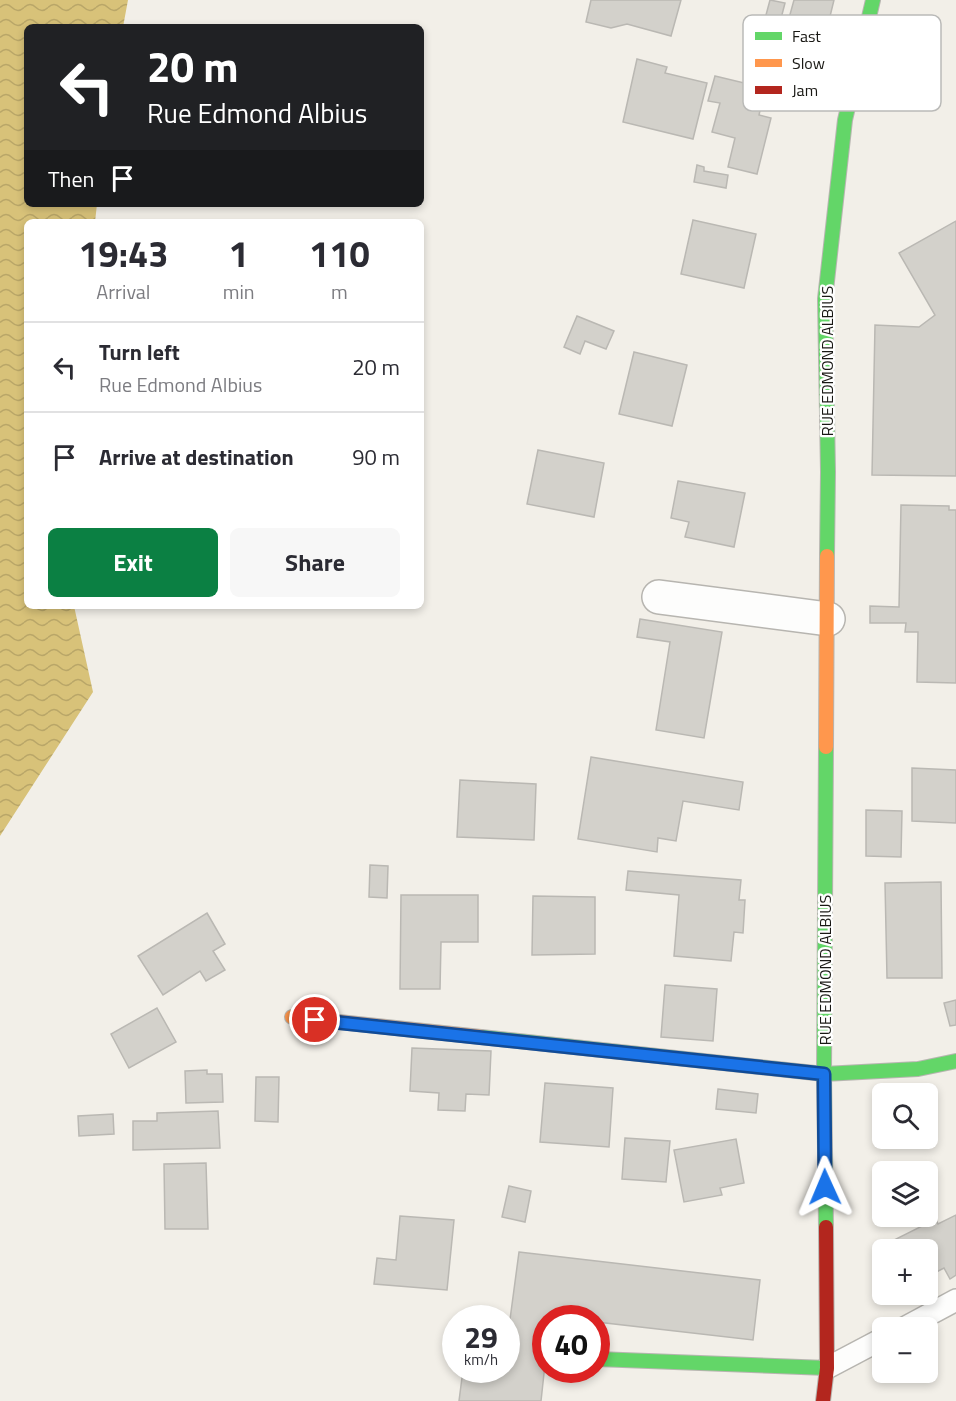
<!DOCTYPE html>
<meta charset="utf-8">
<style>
body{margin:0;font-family:"Titillium Web",sans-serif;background:#f7f7f7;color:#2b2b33;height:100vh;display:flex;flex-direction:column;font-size:22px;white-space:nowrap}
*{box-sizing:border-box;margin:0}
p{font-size:20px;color:#7c7c81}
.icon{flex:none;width:33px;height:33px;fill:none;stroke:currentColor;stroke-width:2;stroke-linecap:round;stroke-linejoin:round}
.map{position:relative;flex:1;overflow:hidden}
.panel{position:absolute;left:24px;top:219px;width:400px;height:390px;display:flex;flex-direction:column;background:#fff;border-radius:9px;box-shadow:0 3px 9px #0003}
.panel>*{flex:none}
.guide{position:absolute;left:24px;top:24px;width:400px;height:183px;border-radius:9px;box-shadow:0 3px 9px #0003;background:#202124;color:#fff;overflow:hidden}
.tools{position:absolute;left:872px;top:1083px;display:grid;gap:12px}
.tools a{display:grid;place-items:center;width:66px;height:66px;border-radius:9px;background:#fff;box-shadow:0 3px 9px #0003;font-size:30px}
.speed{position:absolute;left:442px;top:1305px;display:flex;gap:12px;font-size:30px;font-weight:700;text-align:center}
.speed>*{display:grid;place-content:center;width:78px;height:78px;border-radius:50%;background:#fff;box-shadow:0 3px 9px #0003;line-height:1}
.speed small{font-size:15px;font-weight:400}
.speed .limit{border:9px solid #d22;background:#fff;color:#111}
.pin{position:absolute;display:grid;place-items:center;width:51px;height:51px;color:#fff;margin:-26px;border:3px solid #fff;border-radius:50%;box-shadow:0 2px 6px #0007}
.me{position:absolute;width:66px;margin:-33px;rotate:359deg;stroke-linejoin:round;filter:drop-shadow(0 0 4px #0008)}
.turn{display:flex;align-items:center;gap:21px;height:126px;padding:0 24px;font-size:27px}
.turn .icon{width:78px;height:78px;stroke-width:2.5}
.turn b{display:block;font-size:42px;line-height:51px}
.then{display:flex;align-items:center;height:57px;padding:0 24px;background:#0003;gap:12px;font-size:22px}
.eta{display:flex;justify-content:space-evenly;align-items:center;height:102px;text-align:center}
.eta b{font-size:36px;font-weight:700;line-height:42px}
.primary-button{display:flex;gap:12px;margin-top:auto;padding:12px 24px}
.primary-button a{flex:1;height:69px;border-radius:9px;background:#0b8043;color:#fff;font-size:24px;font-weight:700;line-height:69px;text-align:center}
.primary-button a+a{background:#f7f7f7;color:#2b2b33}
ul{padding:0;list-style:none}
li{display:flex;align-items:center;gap:18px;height:90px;padding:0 24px;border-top:2px solid #e1e1e2}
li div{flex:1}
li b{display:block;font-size:22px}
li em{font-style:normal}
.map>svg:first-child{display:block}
</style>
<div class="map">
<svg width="956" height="1401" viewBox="0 0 956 1401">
<defs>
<pattern id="water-waves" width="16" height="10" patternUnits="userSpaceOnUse" patternTransform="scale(1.5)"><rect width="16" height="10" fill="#d8c279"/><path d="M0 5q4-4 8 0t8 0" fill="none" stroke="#b9a668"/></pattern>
</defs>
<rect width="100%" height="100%" fill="#f2efe8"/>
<polygon fill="url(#water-waves)" points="0,0 128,0 123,27 27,27 27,204 97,204 95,222 27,222 27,606 74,606 93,692 0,836"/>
<g fill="#d3d1cb" stroke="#bab8b3" stroke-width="1.5">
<polygon points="591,0 681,0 671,36 627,24 611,28 586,22"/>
<polygon points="770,0 785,3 777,34 762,30"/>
<polygon points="794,0 834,0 822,49 783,40"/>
<polygon points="637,59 667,67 665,73 707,83 693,139 623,122"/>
<polygon points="715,76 765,88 759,115 771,118 757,174 728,167 735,138 712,132 720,103 708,101"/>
<polygon points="697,165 704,167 704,171 728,175 726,188 694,182"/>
<polygon points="693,220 756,234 744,288 681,274"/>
<polygon points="956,221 956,476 872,475 875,325 919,327 935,315 899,253"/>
<polygon points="577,316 614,331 606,349 585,341 580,354 564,347"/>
<polygon points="634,352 687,365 672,426 619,414"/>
<polygon points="538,450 604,463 594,517 527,504"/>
<polygon points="678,481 745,493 734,547 685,537 689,522 671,518"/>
<polygon points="901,505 949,506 949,510 956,510 956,683 917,682 918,632 905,632 906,623 870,623 870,606 899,607"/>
<polygon points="640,619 722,632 704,738 656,730 670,642 637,637"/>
<polygon points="591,757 743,782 739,810 683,801 676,841 658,838 657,852 578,839"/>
<polygon points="912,768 956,770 956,823 912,821"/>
<polygon points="460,780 536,784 534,840 457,837"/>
<polygon points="866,810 902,811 901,857 866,856"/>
<polygon points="370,865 388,866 387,898 369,897"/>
<polygon points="628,871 741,880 739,900 745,900 743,933 734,932 731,961 674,956 679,895 626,890"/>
<polygon points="941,882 942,978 887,978 885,883"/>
<polygon points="401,895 478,895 478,942 441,942 440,989 400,989"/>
<polygon points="533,896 595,897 595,954 532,955"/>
<polygon points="207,913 225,944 213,951 225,970 206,981 200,971 163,995 138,956"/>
<polygon points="665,985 717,989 713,1041 661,1037"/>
<polygon points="956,1000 956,1025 950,1026 944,1003"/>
<polygon points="157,1008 176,1042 129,1068 111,1034"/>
<polygon points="412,1048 491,1051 489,1095 466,1094 465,1111 438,1110 439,1093 410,1091"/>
<polygon points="207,1070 207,1074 222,1074 223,1102 186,1103 185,1071"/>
<polygon points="256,1077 279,1077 278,1122 255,1121"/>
<polygon points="545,1083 613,1088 609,1147 540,1142"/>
<polygon points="718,1089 758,1094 756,1113 716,1109"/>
<polygon points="218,1111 220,1148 133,1150 133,1121 157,1121 157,1113"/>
<polygon points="113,1114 114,1134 79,1136 78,1116"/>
<polygon points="625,1138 670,1141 666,1182 622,1179"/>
<polygon points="736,1139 744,1183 720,1188 722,1195 684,1202 674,1150"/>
<polygon points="206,1163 208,1229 165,1229 164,1164"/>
<polygon points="509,1186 531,1191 525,1222 502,1217"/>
<polygon points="956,1215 956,1275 950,1279 944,1268 927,1277 927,1250 899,1250 894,1240 936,1219 938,1224"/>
<polygon points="400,1216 454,1220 447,1290 374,1284 377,1258 396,1260"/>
<polygon points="519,1252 760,1280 753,1340 597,1322 597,1318 571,1318 551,1316 550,1318 546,1318 546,1355 541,1401 459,1401 463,1370 507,1370 507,1342"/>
</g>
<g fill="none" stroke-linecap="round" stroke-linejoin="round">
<g stroke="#b7b5b0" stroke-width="24">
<g id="lane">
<polyline points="904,1328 956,1300"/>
<polyline points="827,1368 882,1339"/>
</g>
</g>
<g stroke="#b7b5b0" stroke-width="36">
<polyline id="street" points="659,597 828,619"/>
</g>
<g stroke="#b7b5b0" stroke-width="16">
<g id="fast">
<polyline points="827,556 828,472 825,299 845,120 873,0"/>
<polyline points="481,1037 824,1074 826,747"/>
<polyline points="826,1227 824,1074 918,1069 956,1061"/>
<polyline points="597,1359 827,1368"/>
</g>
</g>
<g stroke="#b7b5b0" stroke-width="16">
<g id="slow">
<polyline points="826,747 827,556"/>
<polyline points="292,1017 481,1037"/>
</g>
</g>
<g stroke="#b7b5b0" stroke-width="16">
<polyline id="jam" points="823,1401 827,1368 826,1227"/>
</g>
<use href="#lane" stroke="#fdfdfc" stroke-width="21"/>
<use href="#street" stroke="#fdfdfc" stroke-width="33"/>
<use href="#fast" stroke="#63d668" stroke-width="14"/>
<use href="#slow" stroke="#ff974d" stroke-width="14"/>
<use href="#jam" stroke="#b3261e" stroke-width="14"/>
</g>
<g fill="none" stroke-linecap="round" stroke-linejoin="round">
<g stroke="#114b97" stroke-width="15">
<polyline id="route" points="315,1020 824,1074 825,1187"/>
</g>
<use href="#route" stroke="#1a73e8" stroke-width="10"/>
</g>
<g text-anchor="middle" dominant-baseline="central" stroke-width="4.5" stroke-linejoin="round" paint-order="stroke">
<g font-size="16" fill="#191814" stroke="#fff">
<text transform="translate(827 361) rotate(-90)">RUE EDMOND ALBIUS</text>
<text transform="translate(825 970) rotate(-90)">RUE EDMOND ALBIUS</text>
</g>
</g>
<rect x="743" y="15" width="198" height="96" rx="9" fill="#fff" stroke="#babab8" stroke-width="1.5"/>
<rect x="755" y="32" width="27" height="8" fill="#63d668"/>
<rect x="755" y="59" width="27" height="8" fill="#ff974d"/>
<rect x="755" y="86" width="27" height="8" fill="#b3261e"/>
<g font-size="16" fill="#191814">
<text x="792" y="42">Fast</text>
<text x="792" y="69">Slow</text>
<text x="792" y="96">Jam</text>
</g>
</svg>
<div class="tools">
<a><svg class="icon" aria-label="search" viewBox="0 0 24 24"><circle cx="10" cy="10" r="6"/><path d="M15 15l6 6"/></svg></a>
<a><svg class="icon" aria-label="layers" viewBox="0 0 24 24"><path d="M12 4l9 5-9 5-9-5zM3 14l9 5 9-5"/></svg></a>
<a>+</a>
<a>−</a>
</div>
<div class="speed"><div>29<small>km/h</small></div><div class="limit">40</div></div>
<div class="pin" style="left:315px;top:1020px;background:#d93025"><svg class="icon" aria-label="arrive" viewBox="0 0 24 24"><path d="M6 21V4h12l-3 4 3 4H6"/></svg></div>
<svg class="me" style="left:825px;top:1187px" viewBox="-20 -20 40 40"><path d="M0-17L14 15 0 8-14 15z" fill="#1a73e8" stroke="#fff" stroke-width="4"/></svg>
<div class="guide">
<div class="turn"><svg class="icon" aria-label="left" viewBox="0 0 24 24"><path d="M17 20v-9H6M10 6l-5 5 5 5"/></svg><div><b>20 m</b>Rue Edmond Albius</div></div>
<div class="then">Then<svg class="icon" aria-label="arrive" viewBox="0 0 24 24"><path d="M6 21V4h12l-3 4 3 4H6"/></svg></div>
</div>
<section class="panel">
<div class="eta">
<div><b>19:43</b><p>Arrival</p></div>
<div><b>1</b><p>min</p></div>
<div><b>110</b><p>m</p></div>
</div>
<ul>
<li><svg class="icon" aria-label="left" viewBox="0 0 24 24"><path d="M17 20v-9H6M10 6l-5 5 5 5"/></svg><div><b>Turn left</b><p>Rue Edmond Albius</p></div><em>20 m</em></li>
<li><svg class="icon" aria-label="arrive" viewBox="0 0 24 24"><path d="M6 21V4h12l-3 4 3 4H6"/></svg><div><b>Arrive at destination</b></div><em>90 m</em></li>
</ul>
<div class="primary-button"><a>Exit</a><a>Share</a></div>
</section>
</div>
